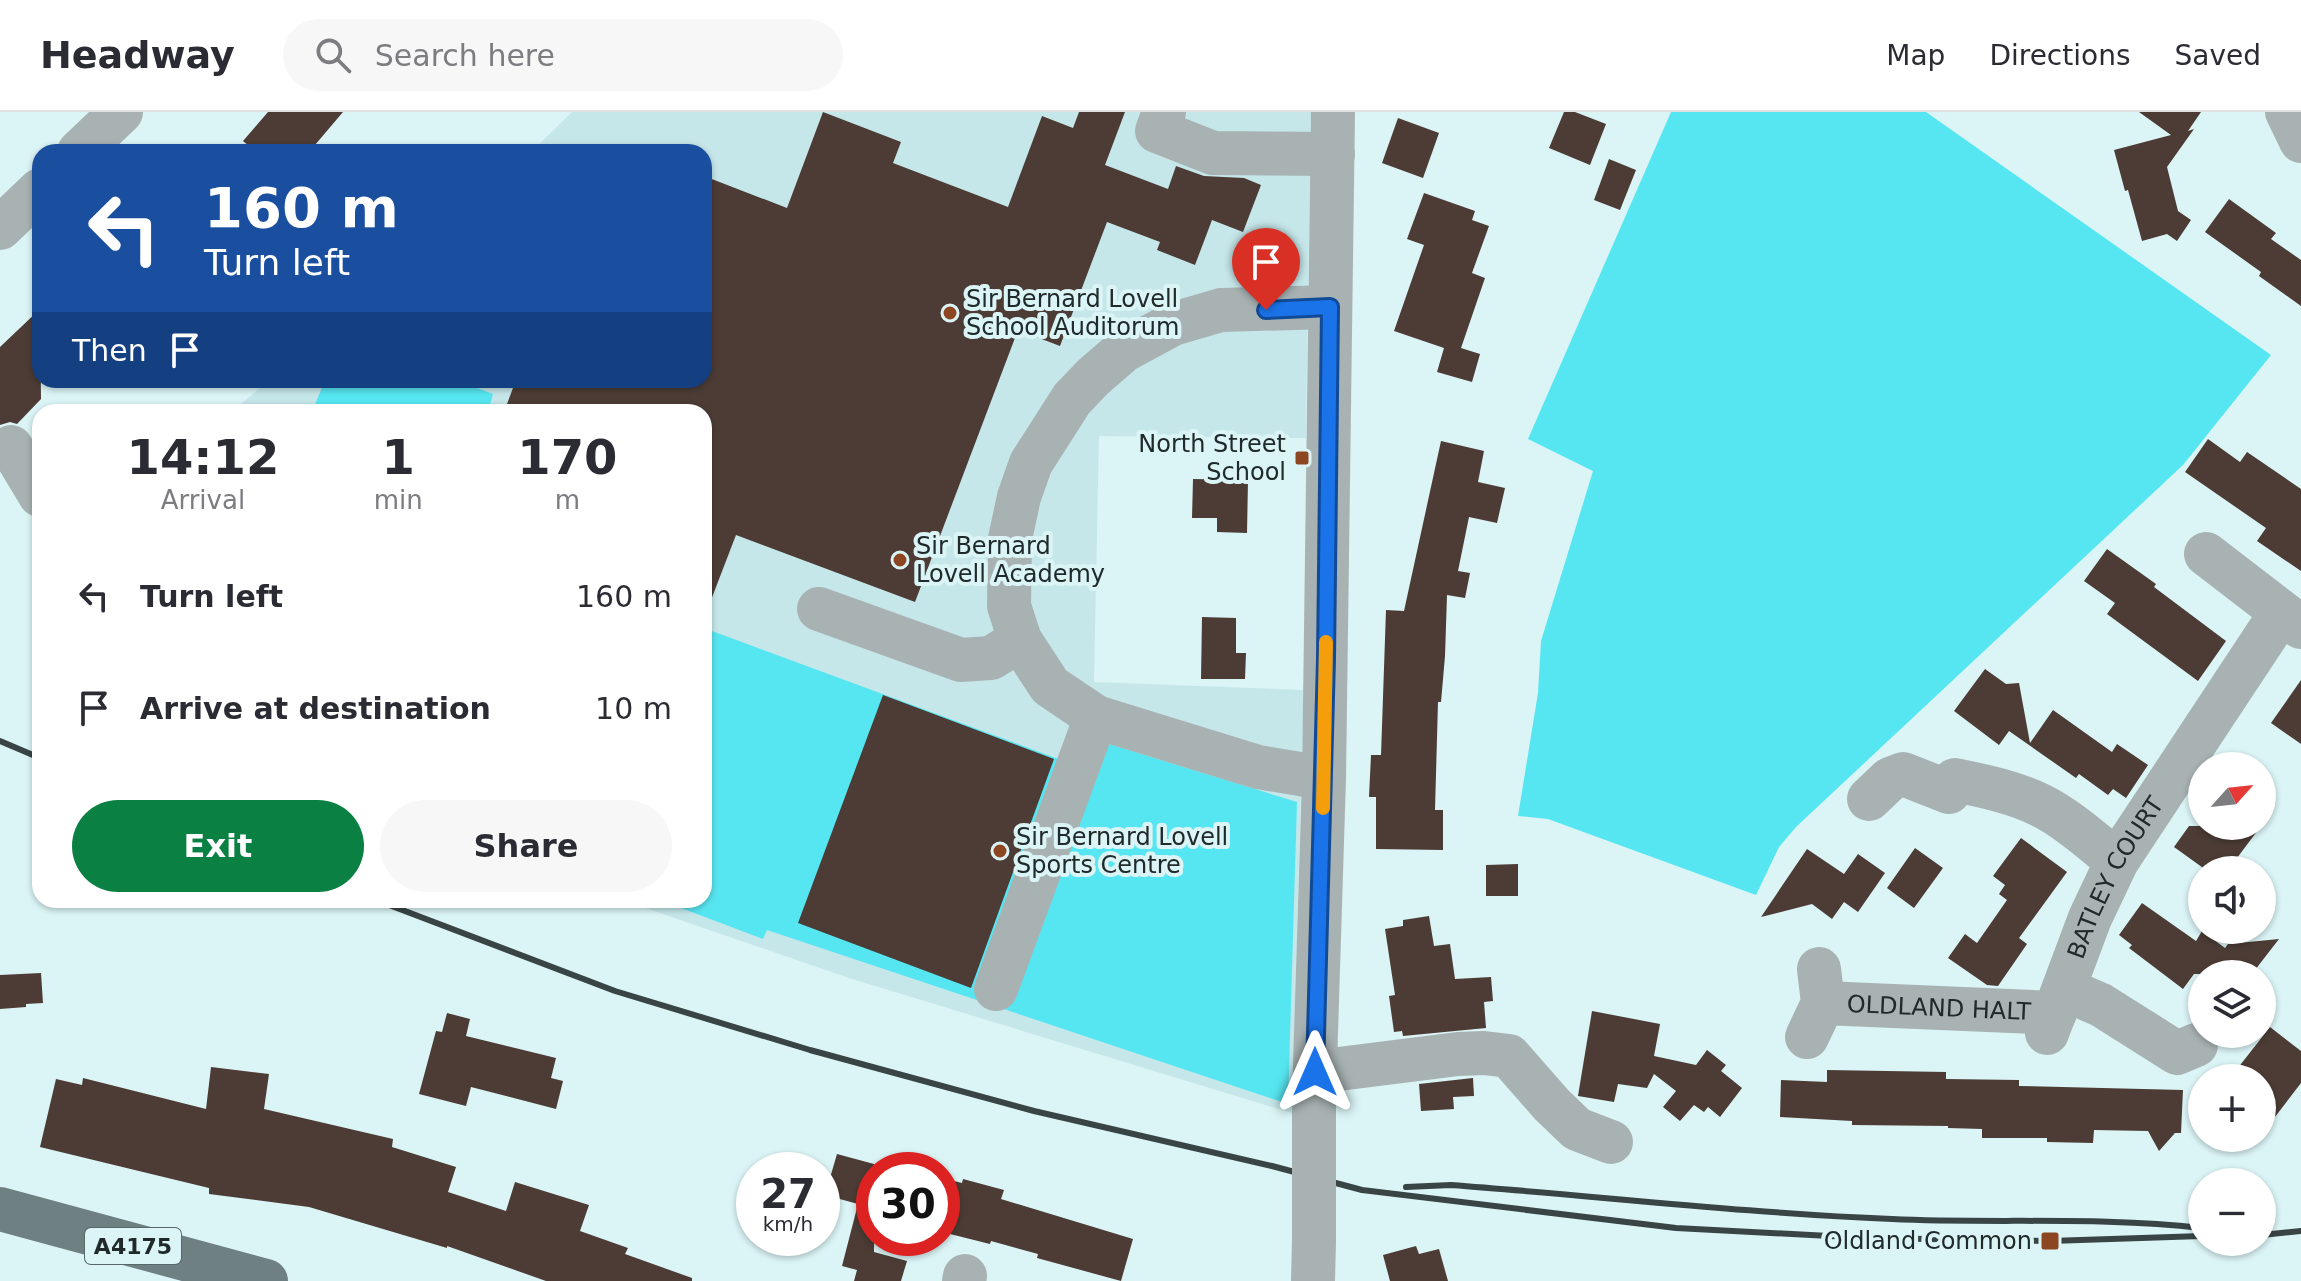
<!DOCTYPE html>
<meta charset="utf-8">
<style>
body{margin:0;font-family:"DejaVu Sans",sans-serif;background:#f7f7f7;color:#2b2b33;height:100vh;display:flex;flex-direction:column;font-size:30px;white-space:nowrap}
*{box-sizing:border-box;margin:0}
p{font-size:26px;color:#7c7c81}
.icon{flex:none;width:44px;height:44px;fill:none;stroke:currentColor;stroke-width:2;stroke-linecap:round;stroke-linejoin:round}
.map{position:relative;flex:1;overflow:hidden}
.sheet{position:absolute;left:32px;top:292px;width:680px;height:504px;display:flex;flex-direction:column;background:#fff;border-radius:24px;box-shadow:0 2px 6px #0004}
.sheet>*{flex:none}
.banner{position:absolute;left:32px;top:32px;width:680px;height:244px;border-radius:24px;box-shadow:0 2px 6px #0004;background:#1a4fa0;color:#fff;overflow:hidden}
.needle{width:52px;rotate:63deg}
.tools{position:absolute;left:2188px;top:640px;display:grid;gap:16px}
.tools a{display:grid;place-items:center;width:88px;height:88px;border-radius:50%;background:#fff;box-shadow:0 2px 6px #0004;font-size:40px}
.speed{position:absolute;left:736px;top:1040px;display:flex;gap:16px;font-size:40px;font-weight:700;text-align:center}
.speed>*{display:grid;place-content:center;width:104px;height:104px;border-radius:50%;background:#fff;box-shadow:0 2px 6px #0004;line-height:1}
.speed small{font-size:20px;font-weight:400}
.speed .limit{border:12px solid #d22;background:#fff;color:#111}
.pin{position:absolute;display:grid;place-items:center;width:68px;height:68px;color:#fff;margin:-82px -34px;border-radius:50% 50% 50% 0;rotate:-45deg;box-shadow:0 0 8px #0007}
.pin .icon{rotate:45deg}
.me{position:absolute;width:88px;margin:-44px;rotate:0deg;stroke-linejoin:round;filter:drop-shadow(0 0 6px #0008)}
.turn{display:flex;align-items:center;gap:28px;height:168px;padding:0 40px;font-size:36px}
.turn .icon{width:104px;height:104px;stroke-width:2.5}
.turn b{display:block;font-size:56px;line-height:68px}
.then{display:flex;align-items:center;height:76px;padding:0 40px;background:#0003;gap:16px;font-size:30px}
.eta{display:flex;justify-content:space-evenly;align-items:center;height:136px;text-align:center}
.eta b{font-size:48px;font-weight:600;line-height:56px}
.cta{display:flex;gap:16px;margin-top:auto;padding:16px 40px}
.cta a{flex:1;height:92px;border-radius:48px;background:#0b8043;color:#fff;font-size:32px;font-weight:600;line-height:92px;text-align:center}
.cta a+a{background:#f7f7f7;color:#2b2b33}
ul{padding:0;list-style:none}
li{display:flex;align-items:center;gap:24px;height:112px;padding:0 40px}
li div{flex:1}
li b{display:block;font-size:30px}
li em{font-style:normal}
header{display:flex;align-items:center;gap:48px;box-sizing:border-box;height:112px;padding:0 40px;background:#fff;border-bottom:2px solid #e1e1e2}
header strong{font-size:38px}
nav{display:flex;gap:44px;margin-inline-start:auto;font-size:28px}
.search{width:560px;height:72px;background:#f7f7f7;display:flex;align-items:center;gap:20px;box-sizing:border-box;padding:0 28px;border-radius:44px;color:#7c7c81;font-size:30px}
.map>svg:first-child{display:block}
</style>
<header>
<strong>Headway</strong>
<div class="search"><svg class="icon" aria-label="search" viewBox="0 0 24 24"><circle cx="10" cy="10" r="6"/><path d="M15 15l6 6"/></svg>Search here</div>
<nav><a>Map</a><a>Directions</a><a>Saved</a></nav>
</header>
<div class="map">
<svg width="2301" height="1169" viewBox="0 0 2301 1169">
<rect width="100%" height="100%" fill="#dbf4f6"/>
<polygon fill="#c6e7ea" points="572,0 1311,0 1306,326 1099,324 1094,570 1304,578 1292,1001 849,866 622,788 704,788 704,300 231,300 270,268 704,268 704,40 531,40"/>
<g fill="#56e6f1">
<polygon points="1671,0 1926,0 2271,243 2183,353 1796,715 1779,735 1756,783 1548,707 1518,704 1538,581 1541,529 1593,359 1528,327"/>
<polygon points="325,268 456,268 493,282 488,300 312,300"/>
<polygon points="704,516 1061,648 1070,620 1297,690 1288,992 767,818 763,827 660,788 704,788"/>
</g>
<g fill="#4c3c35">
<polygon points="268,0 343,0 309,40 256,40 243,29"/>
<polygon points="823,0 901,30 893,51 1008,95 1042,4 1073,16 1079,0 1125,0 1105,53 1168,77 1176,54 1204,64 1244,66 1261,73 1243,120 1212,108 1195,153 1157,138 1160,130 1107,110 1060,234 1018,218 915,490 736,423 706,501 704,501 704,300 504,300 516,268 704,268 704,64 787,96"/>
<polygon points="1564,0 1575,0 1606,12 1590,53 1549,36"/>
<polygon points="2139,0 2201,0 2188,19 2194,17 2167,55 2178,99 2191,108 2177,129 2167,122 2142,129 2128,78 2125,79 2114,38 2171,23"/>
<polygon points="1398,6 1439,21 1423,66 1382,51"/>
<polygon points="1609,47 1636,58 1620,98 1594,88"/>
<polygon points="1424,81 1475,99 1472,108 1489,114 1472,161 1485,166 1461,236 1480,242 1472,270 1437,260 1444,236 1394,219 1424,133 1407,127"/>
<polygon points="2229,87 2276,121 2271,127 2301,148 2301,194 2259,164 2261,160 2205,120"/>
<polygon points="40,197 41,287 17,312 10,310 0,313 0,235"/>
<polygon points="2208,327 2240,350 2247,340 2301,377 2301,459 2257,429 2266,416 2185,360"/>
<polygon points="1441,329 1484,339 1478,370 1505,376 1497,411 1469,405 1458,459 1470,461 1465,486 1447,483 1445,544 1441,590 1438,590 1435,698 1443,698 1443,738 1376,737 1376,685 1369,685 1371,643 1381,643 1386,498 1404,499"/>
<polygon points="1193,367 1248,368 1247,421 1217,420 1217,406 1192,406"/>
<polygon points="2107,437 2156,472 2154,475 2226,529 2198,569 2107,502 2115,491 2084,469"/>
<polygon points="1202,505 1236,506 1236,541 1246,541 1245,567 1201,567"/>
<polygon points="1985,557 2006,572 2019,571 2030,631 2053,598 2112,640 2117,632 2148,653 2126,686 2113,677 2108,683 2079,662 2076,666 2009,619 1999,633 1954,599"/>
<polygon points="2301,568 2301,632 2271,611"/>
<polygon points="883,583 1054,647 971,876 798,811"/>
<polygon points="2189,714 2261,714 2228,758 2206,758 2174,735"/>
<polygon points="2021,726 2067,760 2019,826 2027,832 1998,874 1987,873 1948,846 1965,822 1977,831 2007,788 1999,782 2005,773 1993,764"/>
<polygon points="1915,736 1943,756 1914,796 1887,776"/>
<polygon points="1807,737 1844,762 1858,742 1885,761 1858,800 1844,790 1832,807 1812,792 1761,805"/>
<polygon points="1518,752 1518,784 1486,784 1486,753"/>
<polygon points="2142,791 2196,829 2202,819 2225,836 2228,832 2279,827 2255,858 2261,862 2194,862 2183,877 2129,836 2132,833 2119,823"/>
<polygon points="1429,804 1434,834 1450,832 1455,867 1491,865 1493,889 1484,890 1486,916 1403,924 1402,919 1394,920 1389,884 1395,883 1385,817 1403,814 1403,808"/>
<polygon points="41,861 43,891 26,892 26,895 0,897 0,863"/>
<polygon points="1592,899 1660,912 1654,944 1696,953 1707,938 1726,953 1721,959 1742,976 1720,1005 1708,995 1704,1000 1694,993 1680,1009 1663,995 1676,979 1654,962 1647,976 1618,972 1614,990 1578,984"/>
<polygon points="447,901 470,907 466,924 556,946 551,966 563,969 556,997 471,975 466,994 419,982 436,919 442,920"/>
<polygon points="2270,915 2301,939 2301,971 2262,1022 2262,966 2230,966"/>
<polygon points="211,955 269,962 264,997 393,1027 392,1035 456,1055 448,1080 506,1099 515,1070 589,1093 580,1119 628,1136 625,1142 692,1166 692,1169 546,1169 447,1134 447,1136 309,1095 209,1082 209,1076 40,1035 56,967 82,973 83,966 206,997"/>
<polygon points="1827,958 1946,960 1946,967 2019,968 2019,974 2183,978 2181,1021 2175,1021 2159,1039 2148,1019 2094,1018 2093,1031 2047,1030 2047,1026 1982,1026 1982,1017 1948,1016 1948,1014 1852,1013 1852,1009 1780,1005 1781,968 1827,970"/>
<polygon points="1473,966 1474,984 1453,985 1454,997 1421,999 1419,972"/>
<polygon points="837,1042 874,1052 874,1140 907,1149 901,1169 854,1169 857,1158 842,1154 858,1092 825,1083"/>
<polygon points="942,1066 962,1071 963,1067 1004,1078 1001,1087 1133,1127 1121,1169 1037,1146 1038,1142 991,1129 990,1132 942,1120"/>
<polygon points="1416,1134 1419,1142 1439,1137 1448,1169 1390,1169 1383,1143"/>
</g>
<g fill="none" stroke-linecap="round" stroke-linejoin="round">
<g stroke="#a8b2b3" stroke-width="44">
<polyline points="1164,0 1157,19 1213,41 1333,42"/>
<polyline points="2287,0 2301,29"/>
<polyline points="79,40 121,0"/>
<polyline points="0,116 40,78"/>
<polyline points="11,335 40,383"/>
<polyline points="2206,442 2301,515"/>
<polyline points="819,497 961,548 991,546 1020,528"/>
<polyline points="1324,666 1258,655 1096,605 1050,574 1020,528 1009,494 1010,427 1019,385 1031,351 1072,287 1093,265 1123,239 1173,212 1221,198 1330,195"/>
<path d="M 1955,668 C 1984,674 2014,680 2040,693 C 2068,707 2093,730 2117,749"/>
<polyline points="1869,687 1890,667 1903,662 1949,680"/>
<polyline points="996,877 1096,605"/>
<polyline points="2064,877 2101,893 2177,941 2196,933"/>
<path id="s1" d="M 1823,891 L 2055,901"/>
<path id="s2" d="M 2047,921 L 2090,806 L 2117,749 L 2281,501"/>
<polyline points="1807,925 1823,891 1819,857"/>
<polyline points="1315,960 1458,942 1484,941 1509,944 1552,993 1577,1017 1611,1030"/>
<polyline points="1314,985 1324,666 1333,0"/>
<polyline points="964,1169 965,1164"/>
<polyline points="1313,1169 1314,1129"/>
</g>
<polyline stroke="#6e8082" stroke-width="44" points="0,1097 266,1169"/>
<g stroke="#394545" stroke-width="6">
<polyline points="0,629 40,646"/>
<polyline points="376,788 615,879 810,938 1034,999 1272,1054 1362,1078 1676,1116 1867,1126 2050,1129 2202,1124"/>
<path d="M 1406,1075 L 1451,1073 C 1598,1084 1745,1101 1892,1107 C 1994,1112 2099,1104 2201,1116"/>
<polyline points="2262,1123 2301,1119"/>
</g>
<polyline stroke="#a8b2b3" stroke-width="44" points="1314,1129 1314,985"/>
</g>
<g fill="none" stroke-linecap="round" stroke-linejoin="round">
<g stroke="#114b97" stroke-width="20">
<polyline id="route" points="1266,198 1330,195 1326,547 1315,960"/>
</g>
<use href="#route" stroke="#1a73e8" stroke-width="14"/>
<polyline stroke="#f59e0b" stroke-width="14" points="1323,696 1326,530"/>
</g>
<g fill="#8d4622" stroke="#dbf4f6" stroke-width="3">
<circle cx="950" cy="201" r="8"/>
<rect x="1294" y="338" width="16" height="16" rx="4"/>
<circle cx="900" cy="448" r="8"/>
<circle cx="1000" cy="739" r="8"/>
<rect x="2040" y="1119" width="20" height="20" rx="4"/>
</g>
<g text-anchor="middle" dominant-baseline="central" stroke-width="8" stroke-linejoin="round" paint-order="stroke">
<rect fill="#dbf4f6" stroke="#586767" stroke-width="2" x="85" y="1116" width="96" height="36" rx="6"/>
<g font-size="22" font-weight="bold" fill="#202a2a">
<text x="133" y="1134">A4175</text>
</g>
<g font-size="24" fill="#202a2a" stroke="#dbf4f6" text-anchor="start">
<text x="966" y="187">Sir Bernard Lovell<tspan x="966" dy="28">School Auditorum</tspan></text>
<text x="1286" y="332" text-anchor="end">North Street<tspan x="1286" dy="28">School</tspan></text>
<text x="916" y="434">Sir Bernard<tspan x="916" dy="28">Lovell Academy</tspan></text>
<text x="1016" y="725">Sir Bernard Lovell<tspan x="1016" dy="28">Sports Centre</tspan></text>
<text x="2032" y="1129" text-anchor="end">Oldland Common</text>
</g>
<g font-size="24" fill="#202a2a" stroke="#dbf4f6">
<text stroke="none"><textPath href="#s2" startOffset="170">BATLEY COURT</textPath></text>
<text stroke="none"><textPath href="#s1" startOffset="116">OLDLAND HALT</textPath></text>
</g>
</g>
</svg>
<div class="tools">
<a><svg class="needle" viewBox="-14 -14 28 28"><path d="M0-13l5 13h-10z" fill="#e53935"/><path d="M0 13l5-13h-10z" fill="#7c7c81"/></svg></a>
<a><svg class="icon" aria-label="sound" viewBox="0 0 24 24"><path d="M4 9h4l5-4v14l-5-4H4zM17 9q2 3 0 6"/></svg></a>
<a><svg class="icon" aria-label="layers" viewBox="0 0 24 24"><path d="M12 4l9 5-9 5-9-5zM3 14l9 5 9-5"/></svg></a>
<a>+</a>
<a>−</a>
</div>
<div class="speed"><div>27<small>km/h</small></div><div class="limit">30</div></div>
<div class="pin" style="left:1266px;top:198px;background:#d93025"><svg class="icon" aria-label="arrive" viewBox="0 0 24 24"><path d="M6 21V4h12l-3 4 3 4H6"/></svg></div>
<svg class="me" style="left:1315px;top:960px" viewBox="-20 -20 40 40"><path d="M0-17L14 15 0 8-14 15z" fill="#1a73e8" stroke="#fff" stroke-width="4"/></svg>
<div class="banner">
<div class="turn"><svg class="icon" aria-label="left" viewBox="0 0 24 24"><path d="M17 20v-9H6M10 6l-5 5 5 5"/></svg><div><b>160 m</b>Turn left</div></div>
<div class="then">Then<svg class="icon" aria-label="arrive" viewBox="0 0 24 24"><path d="M6 21V4h12l-3 4 3 4H6"/></svg></div>
</div>
<section class="sheet">
<div class="eta">
<div><b>14:12</b><p>Arrival</p></div>
<div><b>1</b><p>min</p></div>
<div><b>170</b><p>m</p></div>
</div>
<ul>
<li><svg class="icon" aria-label="left" viewBox="0 0 24 24"><path d="M17 20v-9H6M10 6l-5 5 5 5"/></svg><div><b>Turn left</b></div><em>160 m</em></li>
<li><svg class="icon" aria-label="arrive" viewBox="0 0 24 24"><path d="M6 21V4h12l-3 4 3 4H6"/></svg><div><b>Arrive at destination</b></div><em>10 m</em></li>
</ul>
<div class="cta"><a>Exit</a><a>Share</a></div>
</section>
</div>
